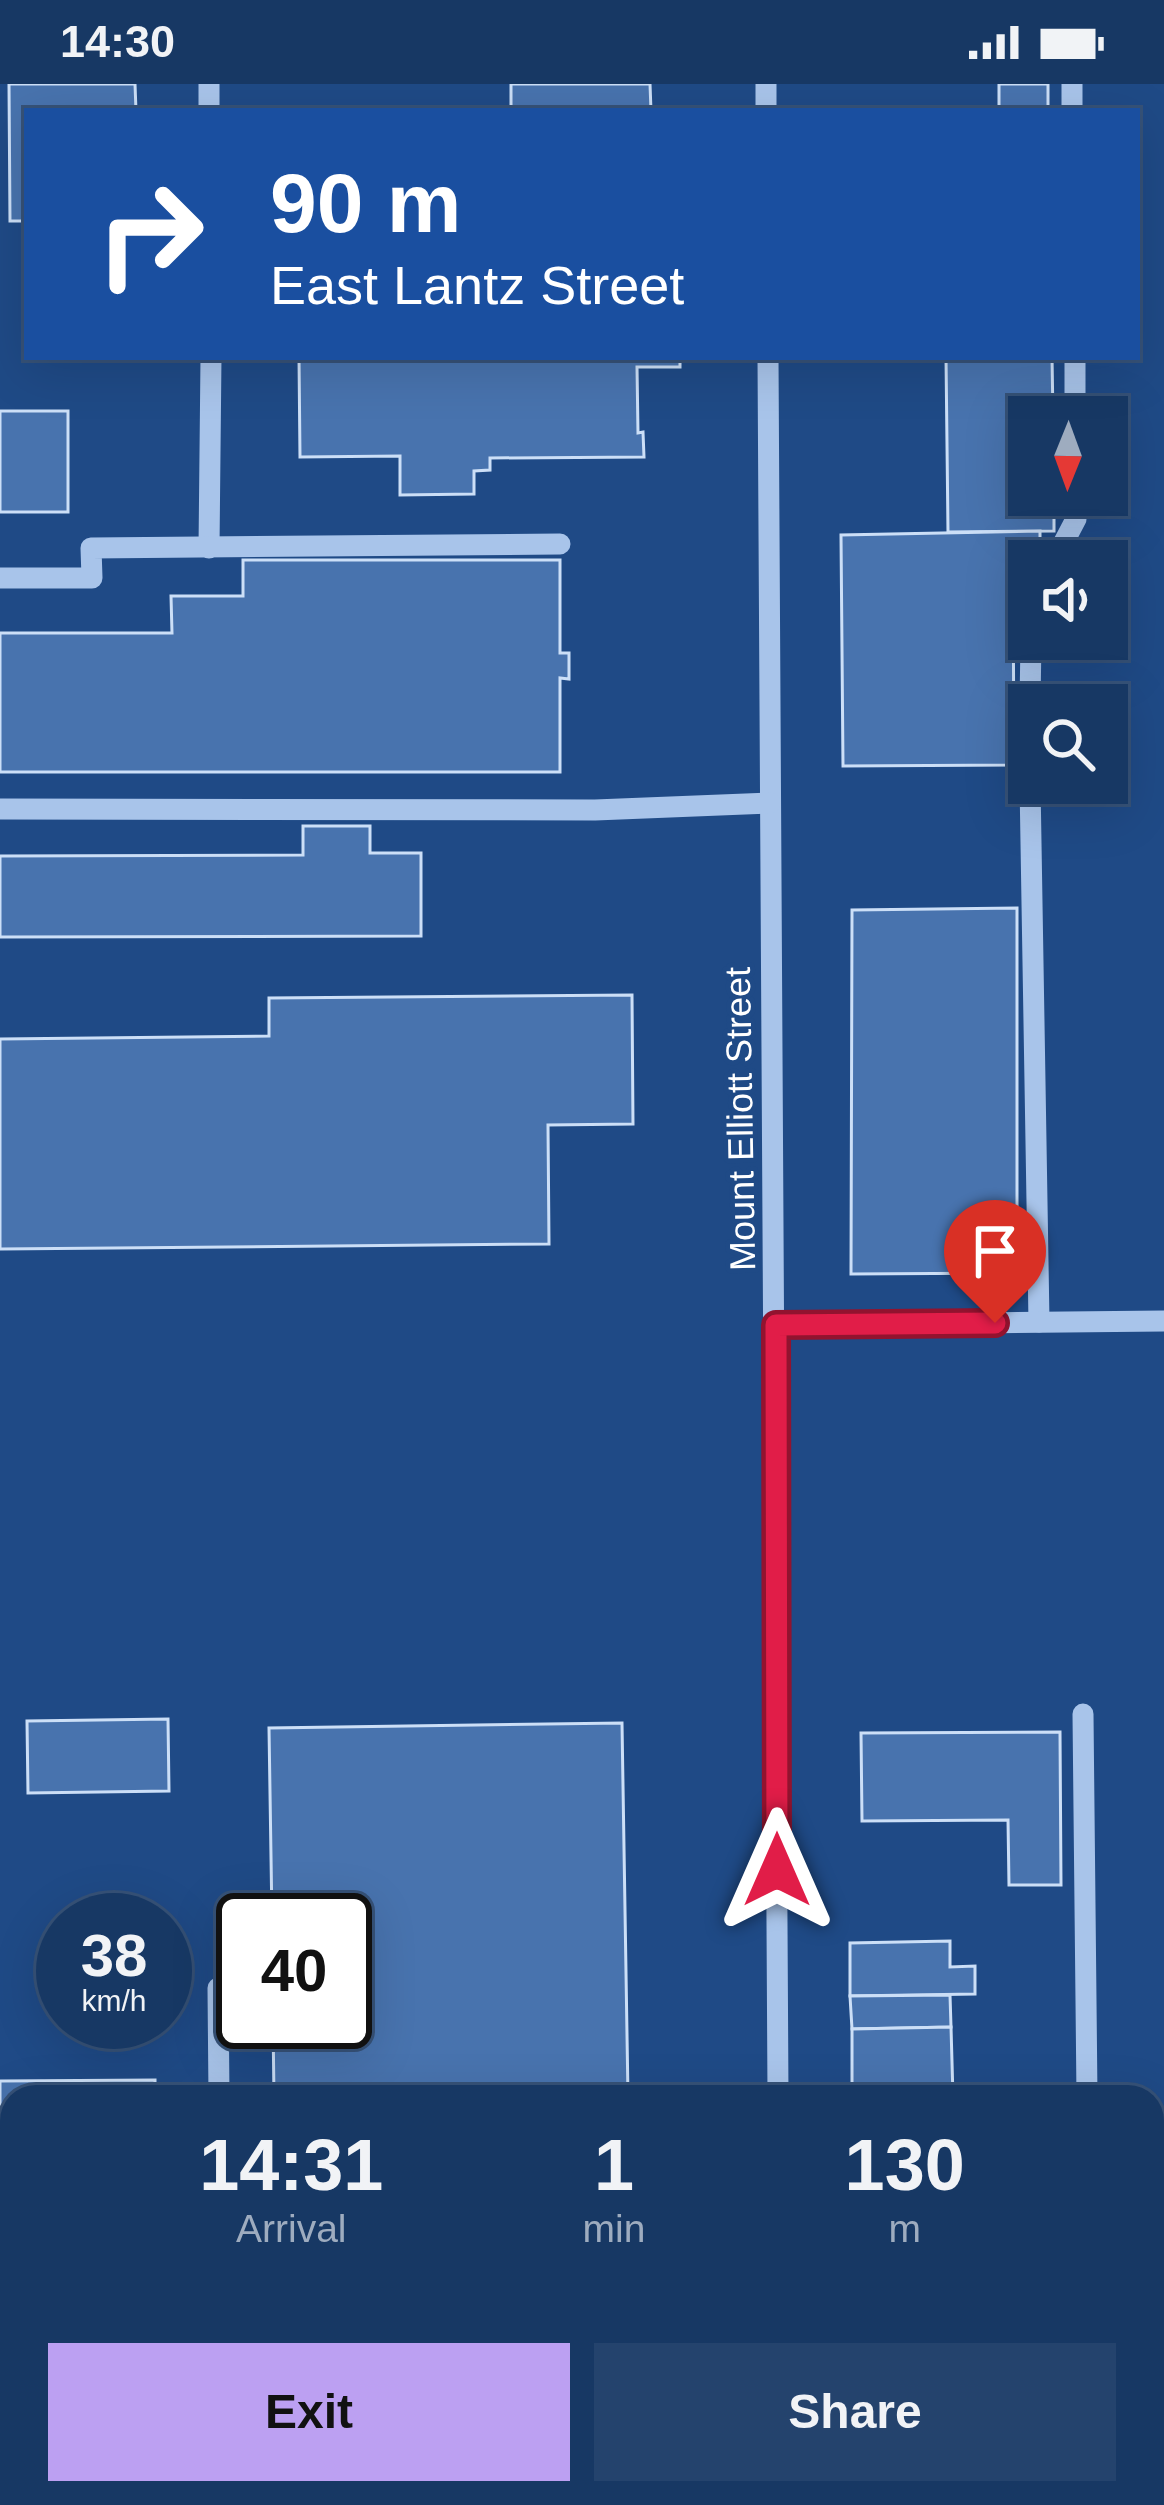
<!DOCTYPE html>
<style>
body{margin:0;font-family:Arial,sans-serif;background:#24436d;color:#f1f3f6;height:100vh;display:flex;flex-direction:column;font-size:45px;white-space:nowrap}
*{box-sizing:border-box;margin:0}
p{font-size:39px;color:#9eacbf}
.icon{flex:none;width:66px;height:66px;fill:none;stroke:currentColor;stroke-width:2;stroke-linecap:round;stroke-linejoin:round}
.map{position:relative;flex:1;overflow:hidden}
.panel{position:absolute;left:0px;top:2001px;width:1164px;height:420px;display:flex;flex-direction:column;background:#173864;border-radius:36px 36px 0 0;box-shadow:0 12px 48px #0002,0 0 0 3px #365278}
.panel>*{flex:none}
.top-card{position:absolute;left:24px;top:24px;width:1116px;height:252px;border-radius:0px;box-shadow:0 12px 48px #0002,0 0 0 3px #365278;background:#1a4fa0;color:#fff;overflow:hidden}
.needle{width:78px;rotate:181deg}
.buttons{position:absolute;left:1008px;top:312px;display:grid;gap:24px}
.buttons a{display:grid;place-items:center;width:120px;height:120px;border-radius:0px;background:#173864;box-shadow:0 12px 48px #0002,0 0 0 3px #365278;font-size:60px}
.speed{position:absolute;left:36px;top:1809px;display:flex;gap:24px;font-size:60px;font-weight:700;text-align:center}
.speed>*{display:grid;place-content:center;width:156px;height:156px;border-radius:50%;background:#173864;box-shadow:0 12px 48px #0002,0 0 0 3px #365278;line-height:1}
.speed small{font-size:30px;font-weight:400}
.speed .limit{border:6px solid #111;border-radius:18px;background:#fff;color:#111}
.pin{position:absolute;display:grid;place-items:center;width:102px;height:102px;color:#fff;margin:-123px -51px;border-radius:50% 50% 50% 0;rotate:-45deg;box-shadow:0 0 12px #0007}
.pin .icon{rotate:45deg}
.me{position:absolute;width:132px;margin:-66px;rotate:0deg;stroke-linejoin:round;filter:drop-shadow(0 0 9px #0008)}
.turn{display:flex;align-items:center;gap:42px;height:252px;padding:0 48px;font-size:54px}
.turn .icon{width:156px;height:156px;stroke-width:2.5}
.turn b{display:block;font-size:84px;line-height:102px}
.eta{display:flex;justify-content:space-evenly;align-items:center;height:204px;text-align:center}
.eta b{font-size:72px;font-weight:700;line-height:84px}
.cta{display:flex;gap:24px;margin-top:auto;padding:24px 48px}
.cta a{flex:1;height:138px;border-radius:0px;background:#bca0f2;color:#111;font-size:48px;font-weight:700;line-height:138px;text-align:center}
.cta a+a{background:#24436d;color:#f1f3f6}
.status{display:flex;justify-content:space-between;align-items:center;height:84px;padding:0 60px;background:#173864;direction:ltr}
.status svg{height:33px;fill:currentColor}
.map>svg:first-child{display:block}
</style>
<div class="status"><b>14:30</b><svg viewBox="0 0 49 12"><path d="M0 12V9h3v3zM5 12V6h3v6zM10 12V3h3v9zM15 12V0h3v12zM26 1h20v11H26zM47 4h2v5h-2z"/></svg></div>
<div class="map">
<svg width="1164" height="2421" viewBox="0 0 1164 2421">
<rect width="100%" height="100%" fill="#1f4a86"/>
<g fill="#4873ae" stroke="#ccdff7" stroke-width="3">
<polygon points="9,0 135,0 136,27 27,27 27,137 10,137"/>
<polygon points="511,0 650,0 651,27 511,27"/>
<rect x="999" y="0" width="49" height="27"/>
<polygon points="299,273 680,273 680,283 637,283 638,349 643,348 644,373 490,374 490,386 474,387 474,410 400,411 400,372 300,373"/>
<polygon points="946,273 1052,273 1053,333 1029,333 1029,411 1054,411 1054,447 948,448"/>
<rect x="0" y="327" width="68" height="101"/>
<polygon points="1040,447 1040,477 1029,477 1029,485 1013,486 1014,681 843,682 841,451"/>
<polygon points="243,476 560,476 560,569 569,569 569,595 560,594 560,688 0,688 0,549 172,549 171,512 243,512"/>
<polygon points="303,742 370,742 370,769 421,769 421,852 0,853 0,772 303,771"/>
<polygon points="1017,824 1017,1189 851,1190 852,826"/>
<polygon points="632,911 633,1040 548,1041 549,1160 0,1165 0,955 269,952 269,914"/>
<polygon points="168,1635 169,1707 28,1709 27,1637"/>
<polygon points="622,1639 628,2013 274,2013 273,1938 345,1938 345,1836 272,1836 269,1644"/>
<polygon points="1060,1648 1061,1801 1009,1801 1008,1736 862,1737 861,1649"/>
<polygon points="950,1857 950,1883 975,1882 975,1910 850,1912 850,1859"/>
<polygon points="950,1911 951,1943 852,1945 850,1912"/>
<polygon points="951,1943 953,2013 852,2013 852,1945"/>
<polygon points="155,1996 155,2013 12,2013 12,2093 6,2093 6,2104 0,2104 0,1997"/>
<polygon points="281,2409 634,2409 635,2421 281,2421"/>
</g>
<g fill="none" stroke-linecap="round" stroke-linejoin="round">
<g stroke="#a8c4ea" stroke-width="21">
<polyline points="209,0 209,27"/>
<polyline points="766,0 766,27"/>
<polyline points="1072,0 1072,27"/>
<polyline points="768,273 778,2013"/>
<polyline points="1075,273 1075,333"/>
<polyline points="209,464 211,273"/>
<polyline points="1054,477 1076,435 1076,411"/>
<polyline points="0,494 92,494 91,464 560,460"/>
<polyline points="1030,621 1031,555"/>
<polyline points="1030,699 1039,1238"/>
<polyline points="0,725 595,726 770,719"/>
<polyline points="775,1241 1164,1237"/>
<polyline points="1083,1630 1087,2013"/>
<polyline points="218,1904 219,2013"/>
<polyline points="223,2409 223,2421"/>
<polyline points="780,2409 780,2421"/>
<polyline points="1091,2409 1091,2421"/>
</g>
</g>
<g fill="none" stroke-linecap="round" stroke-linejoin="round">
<g stroke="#92132f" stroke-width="30">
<polyline id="route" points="777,1786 776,1241 995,1239"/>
</g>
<use href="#route" stroke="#e11d48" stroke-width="21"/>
</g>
<g text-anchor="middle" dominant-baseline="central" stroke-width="10" stroke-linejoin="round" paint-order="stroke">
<g font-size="36" fill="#fff" stroke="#1f4a86">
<text transform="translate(740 1035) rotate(-91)">Mount Elliott Street</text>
</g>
</g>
</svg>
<div class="buttons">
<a><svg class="needle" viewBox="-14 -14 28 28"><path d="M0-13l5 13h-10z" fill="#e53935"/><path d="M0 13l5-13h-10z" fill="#9eacbf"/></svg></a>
<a><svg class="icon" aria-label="sound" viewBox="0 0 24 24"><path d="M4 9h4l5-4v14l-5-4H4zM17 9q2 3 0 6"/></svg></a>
<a><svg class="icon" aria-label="search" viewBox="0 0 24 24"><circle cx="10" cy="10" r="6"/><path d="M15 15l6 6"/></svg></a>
</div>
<div class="speed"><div>38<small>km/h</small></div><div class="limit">40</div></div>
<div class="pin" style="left:995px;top:1239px;background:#d93025"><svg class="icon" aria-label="arrive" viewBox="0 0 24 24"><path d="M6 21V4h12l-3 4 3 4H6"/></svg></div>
<svg class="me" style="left:777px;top:1786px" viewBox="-20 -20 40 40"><path d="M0-17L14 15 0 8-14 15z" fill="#e11d48" stroke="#fff" stroke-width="4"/></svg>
<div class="top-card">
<div class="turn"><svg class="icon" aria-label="right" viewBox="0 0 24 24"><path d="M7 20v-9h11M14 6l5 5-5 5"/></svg><div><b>90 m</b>East Lantz Street</div></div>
</div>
<section class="panel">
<div class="eta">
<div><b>14:31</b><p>Arrival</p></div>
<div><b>1</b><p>min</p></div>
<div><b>130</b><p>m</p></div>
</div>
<div class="cta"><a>Exit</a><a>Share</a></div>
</section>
</div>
